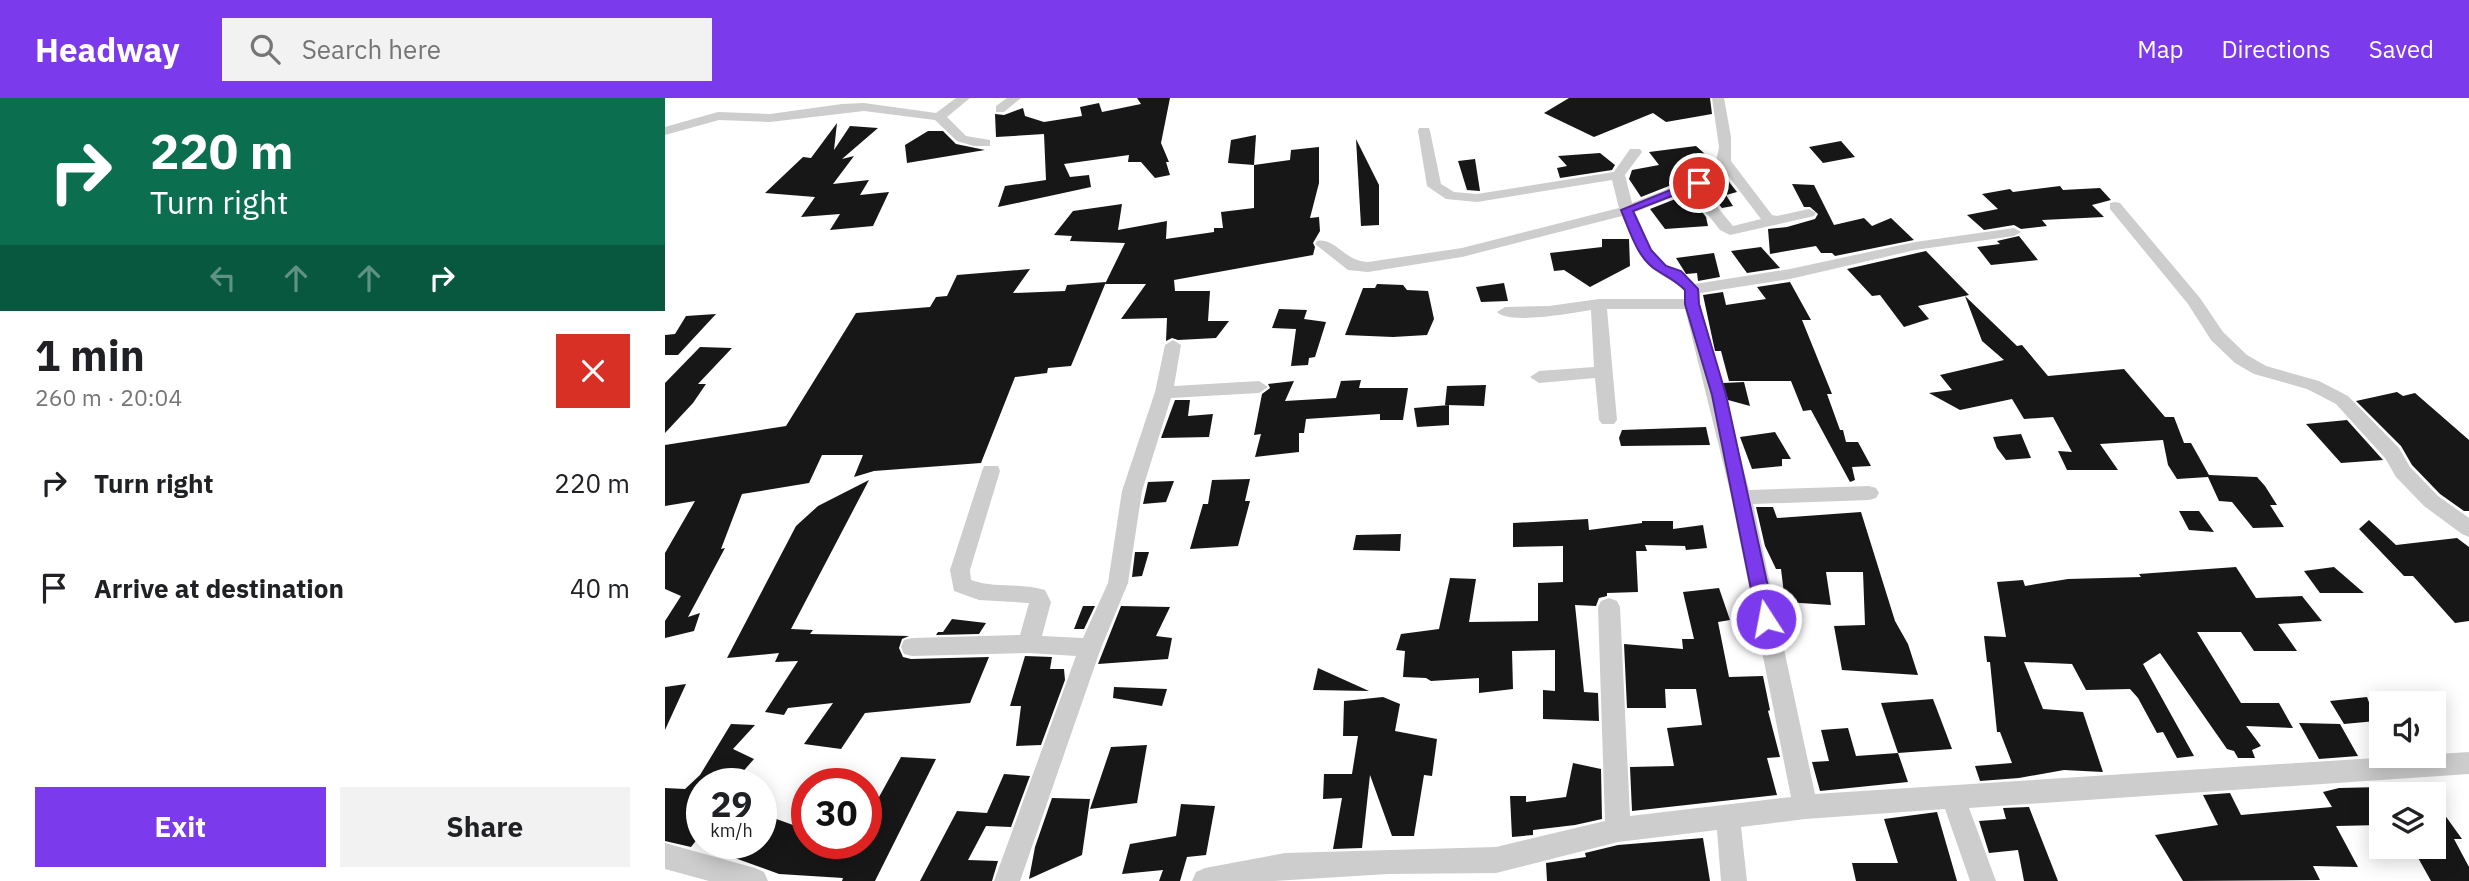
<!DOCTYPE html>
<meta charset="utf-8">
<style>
body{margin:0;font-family:"IBM Plex Sans",sans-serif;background:#f2f2f2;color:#202124;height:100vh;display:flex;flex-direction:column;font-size:26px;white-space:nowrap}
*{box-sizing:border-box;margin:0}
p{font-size:23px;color:#757577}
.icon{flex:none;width:38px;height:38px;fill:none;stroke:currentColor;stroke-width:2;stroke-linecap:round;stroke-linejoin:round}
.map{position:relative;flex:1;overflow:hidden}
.panel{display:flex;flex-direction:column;background:#fff;width:665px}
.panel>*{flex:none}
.banner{background:#0b6e4f;color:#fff;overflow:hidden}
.controls{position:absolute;left:1704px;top:593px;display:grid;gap:14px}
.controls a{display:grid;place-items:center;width:77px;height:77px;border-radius:0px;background:#fff;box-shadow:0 4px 18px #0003;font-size:35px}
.speed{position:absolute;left:21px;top:670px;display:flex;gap:14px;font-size:35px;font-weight:700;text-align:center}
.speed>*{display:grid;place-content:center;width:91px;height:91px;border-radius:50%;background:#fff;box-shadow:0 4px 18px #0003;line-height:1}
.speed small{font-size:18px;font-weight:400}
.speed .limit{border:10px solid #d22;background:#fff;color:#111}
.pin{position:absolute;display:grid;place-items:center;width:60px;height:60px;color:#fff;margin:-30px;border:4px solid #fff;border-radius:50%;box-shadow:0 2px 7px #0007}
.me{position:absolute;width:77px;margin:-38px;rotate:349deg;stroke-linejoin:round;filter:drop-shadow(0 0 5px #0008)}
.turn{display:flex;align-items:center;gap:24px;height:147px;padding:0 35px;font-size:32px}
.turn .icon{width:91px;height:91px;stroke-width:2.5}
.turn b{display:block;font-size:49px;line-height:60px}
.lanes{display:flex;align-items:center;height:66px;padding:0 35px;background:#0003;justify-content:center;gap:35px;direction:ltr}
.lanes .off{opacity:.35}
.round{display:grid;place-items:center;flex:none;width:74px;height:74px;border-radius:0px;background:#f2f2f2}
.summary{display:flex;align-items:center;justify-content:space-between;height:119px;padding:0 35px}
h1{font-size:42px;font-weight:700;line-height:52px}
.button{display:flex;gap:14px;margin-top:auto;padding:14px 35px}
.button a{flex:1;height:80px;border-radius:0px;background:#7c3aed;color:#fff;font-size:28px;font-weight:700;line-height:80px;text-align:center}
.button a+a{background:#f2f2f2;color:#202124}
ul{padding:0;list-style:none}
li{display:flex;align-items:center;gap:21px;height:105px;padding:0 35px}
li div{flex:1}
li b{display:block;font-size:26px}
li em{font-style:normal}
header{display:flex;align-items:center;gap:42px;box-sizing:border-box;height:98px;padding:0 35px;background:#7c3aed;color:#fff}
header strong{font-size:33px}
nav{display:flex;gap:38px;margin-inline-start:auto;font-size:24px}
.search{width:490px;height:63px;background:#f2f2f2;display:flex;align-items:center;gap:18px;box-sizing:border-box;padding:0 24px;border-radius:0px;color:#757577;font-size:26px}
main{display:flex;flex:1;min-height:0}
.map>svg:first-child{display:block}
</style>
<header>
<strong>Headway</strong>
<div class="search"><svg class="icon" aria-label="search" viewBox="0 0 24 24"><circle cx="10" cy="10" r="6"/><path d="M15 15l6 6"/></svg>Search here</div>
<nav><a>Map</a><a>Directions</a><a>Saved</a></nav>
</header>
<main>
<section class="panel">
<div class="banner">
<div class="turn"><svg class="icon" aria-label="right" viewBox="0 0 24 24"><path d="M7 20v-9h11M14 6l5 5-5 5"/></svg><div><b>220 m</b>Turn right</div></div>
<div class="lanes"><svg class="icon off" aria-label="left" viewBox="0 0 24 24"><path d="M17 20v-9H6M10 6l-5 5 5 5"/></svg><svg class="icon off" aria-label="ahead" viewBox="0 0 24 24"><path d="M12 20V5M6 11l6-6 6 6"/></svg><svg class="icon off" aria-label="ahead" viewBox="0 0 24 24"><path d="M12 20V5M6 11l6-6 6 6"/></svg><svg class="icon" aria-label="right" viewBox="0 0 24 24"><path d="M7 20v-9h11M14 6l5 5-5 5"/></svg></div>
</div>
<div class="summary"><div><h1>1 min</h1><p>260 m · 20:04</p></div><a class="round" style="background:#d93025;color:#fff"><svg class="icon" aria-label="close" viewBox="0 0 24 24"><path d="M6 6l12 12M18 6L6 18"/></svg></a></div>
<ul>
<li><svg class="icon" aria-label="right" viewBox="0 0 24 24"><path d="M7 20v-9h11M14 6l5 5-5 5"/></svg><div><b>Turn right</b></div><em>220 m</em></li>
<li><svg class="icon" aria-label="arrive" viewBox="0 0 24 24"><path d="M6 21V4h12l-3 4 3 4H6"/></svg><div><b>Arrive at destination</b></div><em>40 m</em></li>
</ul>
<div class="button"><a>Exit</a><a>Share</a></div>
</section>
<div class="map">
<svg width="1804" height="783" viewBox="0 0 1804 783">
<rect width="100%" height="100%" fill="#fff"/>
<g fill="#171717">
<polygon points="472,0 505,0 496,45 504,64 501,64 505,77 490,80 476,64 463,64 464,57 399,66 405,79 424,77 426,89 333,109 340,88 381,82 379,36 331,39 330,16 339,17 358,10 360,18 379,24 417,18 415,9 434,5 437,14 476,6"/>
<polygon points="904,0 1045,0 1047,16 1001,24 988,15 929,39 879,15"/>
<polygon points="172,25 169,52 185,28 213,30 177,61 189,58 168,86 204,82 195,97 224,94 208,128 165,132 175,116 136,119 150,99 100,95 138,59 146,60"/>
<polygon points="263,33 278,33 291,46 320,52 242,65 240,47"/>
<polygon points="591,37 589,67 563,65 566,42"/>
<polygon points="691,41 714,87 714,127 696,128"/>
<polygon points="1176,43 1190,59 1158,65 1144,49"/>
<polygon points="1031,48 1048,63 1047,71 976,99 964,81 967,72 994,67 984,54"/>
<polygon points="654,49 654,85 645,120 654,119 655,133 648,145 650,149 648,157 509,182 510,193 545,193 543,223 564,223 551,240 513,242 507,240 501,243 502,220 456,221 481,186 440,186 460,145 405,143 407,138 389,137 408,113 457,106 453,132 502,123 501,141 549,134 549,130 558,130 556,114 589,110 589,67 625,62 626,52"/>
<polygon points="935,55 950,67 947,72 895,80 892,70 902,68 893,58"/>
<polygon points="810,61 815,93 802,92 793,63"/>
<polygon points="1061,80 1072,94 1061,97 1068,108 1057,110 1039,89"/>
<polygon points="1127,86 1149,87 1169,127 1199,120 1207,128 1226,120 1249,142 1170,158 1167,155 1156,155 1151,148 1105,156 1103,131 1122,129 1150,121 1153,116 1145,109 1139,109"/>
<polygon points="1395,88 1398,92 1435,90 1446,102 1427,107 1439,119 1377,122 1382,128 1356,131 1349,127 1319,132 1302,117 1333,111 1317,96 1345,91 1348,94"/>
<polygon points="1023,96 1041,119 1043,128 1000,131 985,111"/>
<polygon points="1354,138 1373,162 1326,167 1312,149 1335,146 1332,143"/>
<polygon points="937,141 964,141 965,168 925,189 899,172 889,173 885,155 937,149"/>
<polygon points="1096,149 1115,170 1082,175 1066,153"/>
<polygon points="1261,153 1304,197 1253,208 1264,221 1239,229 1215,197 1207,198 1182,171"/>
<polygon points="1049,155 1055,179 1033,183 1032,175 1021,176 1011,160"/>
<polygon points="365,171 348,195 400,193 402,187 441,184 406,268 383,270 382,275 350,279 316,365 209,373 189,379 198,357 157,357 144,385 77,396 56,451 60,450 23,519 35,515 29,533 0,540 0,523 16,498 0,491 0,455 30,403 0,408 0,347 121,328 191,215 265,209 271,199 282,198 292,177"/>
<polygon points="1125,184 1146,222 1137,222 1167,296 1162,296 1175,332 1178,332 1181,344 1193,344 1206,368 1187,369 1190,382 1185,384 1146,312 1138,313 1126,283 1064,283 1056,253 1050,253 1038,197 1058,194 1061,207 1101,201 1092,189"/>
<polygon points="839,185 843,203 816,204 811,189"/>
<polygon points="712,186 738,187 742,192 763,193 769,221 762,237 728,239 680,237 698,190 710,190"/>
<polygon points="1300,198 1352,248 1357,247 1383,278 1459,271 1500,319 1509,319 1519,345 1526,345 1544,377 1592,379 1600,388 1612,407 1605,407 1619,429 1588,430 1567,404 1554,403 1543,379 1512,381 1503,367 1498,342 1435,346 1453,372 1402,372 1393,353 1407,354 1388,319 1359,321 1347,301 1295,312 1264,295 1287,292 1275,277 1339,262 1317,243"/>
<polygon points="614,211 642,212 639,221 661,224 650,259 644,260 643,267 626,268 631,231 607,230"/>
<polygon points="51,216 13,257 0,257 0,237 10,236 21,218"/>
<polygon points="35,249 67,250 33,286 41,286 28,305 0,335 0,285"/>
<polygon points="696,282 694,290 743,290 738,322 715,322 715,316 641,321 639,335 634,335 634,354 590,359 596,336 589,337 597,296 605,290 603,286 629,283 620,303 671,300 676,283"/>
<polygon points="1079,284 1085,308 1063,302 1058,285"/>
<polygon points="821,287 819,308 780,307 782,288"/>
<polygon points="1732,294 1738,298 1750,295 1804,342 1804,413 1799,413 1775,396 1747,367 1736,348 1691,303"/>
<polygon points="510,302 525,302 523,318 548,316 544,339 496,340"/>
<polygon points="784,307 784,327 752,329 749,310"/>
<polygon points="1682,322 1718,362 1676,365 1641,326"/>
<polygon points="1041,329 1045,347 956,348 954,340 957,332"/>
<polygon points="1110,334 1126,361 1117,361 1117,368 1087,371 1075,339"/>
<polygon points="1356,336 1366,360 1341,362 1332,350 1328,339"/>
<polygon points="585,381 580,403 585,403 573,448 525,451 538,406 543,406 547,382"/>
<polygon points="204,382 126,531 148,532 145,536 244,538 237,541 234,550 238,559 246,561 324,559 305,605 200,615 176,651 139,646 168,605 123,610 119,617 100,614 133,563 110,564 114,555 62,560 131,428 153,408"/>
<polygon points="509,383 501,404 478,406 483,384"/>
<polygon points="1091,409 1108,409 1112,420 1196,414 1230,523 1243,546 1253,577 1177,572 1169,528 1200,527 1198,474 1161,474 1166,507 1120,504 1116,471 1111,471 1100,448"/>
<polygon points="1514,413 1534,413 1549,434 1524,432"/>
<polygon points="923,421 924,432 977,425 977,423 1008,423 1008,431 1038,427 1042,450 1021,452 1020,448 980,447 982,453 971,453 973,494 942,495 942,498 934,500 931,508 910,507 919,594 933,595 934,623 878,621 878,592 890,593 890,552 847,553 848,591 814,595 814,580 766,583 761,580 738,579 740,553 731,552 736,536 774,531 785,480 811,481 804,524 873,523 873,485 898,484 898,448 848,449 848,425"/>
<polygon points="1704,422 1731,447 1792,440 1804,449 1804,523 1790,525 1748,478 1739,478 1694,431"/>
<polygon points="736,436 735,453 688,452 691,437"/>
<polygon points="470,454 484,454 477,478 467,479"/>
<polygon points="1571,469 1591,500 1637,498 1657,523 1613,526 1632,553 1589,553 1576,534 1532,534 1576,605 1614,605 1628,630 1581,628 1596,648 1587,652 1590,660 1573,660 1569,653 1562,651 1495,555 1478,566 1529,658 1512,660 1498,634 1492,635 1473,600 1465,591 1421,592 1407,566 1359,564 1378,611 1418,614 1438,674 1399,672 1354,680 1315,683 1310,668 1347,665 1335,634 1332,634 1325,564 1322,564 1319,538 1341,539 1332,484 1358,482 1360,488 1403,481 1476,479 1474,476"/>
<polygon points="1669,469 1699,495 1655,495 1639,473"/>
<polygon points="1054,490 1065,522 1053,524 1064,579 1098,578 1105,612 1103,613 1115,659 1102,660 1112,697 967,713 965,669 1009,668 1002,630 1037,627 1031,591 1000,591 1001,610 962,610 959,546 1018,551 1017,541 1029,541 1018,494"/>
<polygon points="1112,507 1126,507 1129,532 1118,532"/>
<polygon points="418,508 430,508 419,531 409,531"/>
<polygon points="456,508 505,509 491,538 507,540 503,561 433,566"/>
<polygon points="287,521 321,525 314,536 271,537 273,534 278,534"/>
<polygon points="360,558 387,559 385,571 399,571 400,582 376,647 351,648 356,608 345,608"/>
<polygon points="653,570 704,593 648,592"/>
<polygon points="21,586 0,632 0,589"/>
<polygon points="449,589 502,591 497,608 448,600"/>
<polygon points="718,599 735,606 730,633 772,641 767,678 759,677 749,738 727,738 705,677 697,750 668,751 677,700 658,701 659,676 687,676 693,638 678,638 679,603"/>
<polygon points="1702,599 1711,623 1679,626 1665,603"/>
<polygon points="1268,601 1287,651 1233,655 1216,605"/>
<polygon points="1634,625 1675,626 1693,658 1654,661"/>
<polygon points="66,626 90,627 68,651 89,661 67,686 37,686 37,735 26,749 0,743 0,690 20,691 35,677"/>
<polygon points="1183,630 1191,658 1233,655 1243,684 1155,693 1147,664 1164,663 1156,632"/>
<polygon points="482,647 472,705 425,711 446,649"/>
<polygon points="236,659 271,661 210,783 177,783 178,780 114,776 67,759 79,746 96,746 96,726 103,718 142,732 142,746 201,746 201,710 208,710"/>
<polygon points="908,665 936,671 937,721 910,727 868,732 868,737 847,739 845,698 861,698 861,704 901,699"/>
<polygon points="339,676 365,678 346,729 321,728 303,762 333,763 327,783 255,783 292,713 322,715"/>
<polygon points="1717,689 1717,727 1671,728 1693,769 1648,768 1655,782 1518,783 1490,737 1553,727 1538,697 1565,695 1576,717 1667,709 1658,694 1674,690"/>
<polygon points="387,700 425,701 417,757 364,781 370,749"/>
<polygon points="1769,702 1797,741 1789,741 1804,769 1804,783 1766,783 1747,749 1769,749"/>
<polygon points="516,706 550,708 541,757 522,759 515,783 494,783 498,772 457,776 465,746 511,738"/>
<polygon points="1364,709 1393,783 1359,783 1353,752 1324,755 1314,723 1341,721 1338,710"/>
<polygon points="1272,714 1292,783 1191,783 1187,765 1233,765 1219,721"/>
<polygon points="1038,740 1045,783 882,783 881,765 921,759 920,755 953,747"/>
</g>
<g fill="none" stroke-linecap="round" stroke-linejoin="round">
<g fill="#cdcdcd" fill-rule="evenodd">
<polygon points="291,0 305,0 282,19 301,38 325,42 325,48 309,48 292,43 270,22 199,13 105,24 54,22 0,37 0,29 53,14 105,16 177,6 199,5 271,15"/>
<polygon points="342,0 356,0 339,14 331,14 331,8"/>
<path d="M 1047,0 L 1059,0 L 1066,39 L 1066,63 L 1107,117 L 1112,118 L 1144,111 L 1151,115 L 1149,118 L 1065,137 L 1055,132 L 1024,93 L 970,114 C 978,132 985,156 1002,167 C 1013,175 1019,175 1030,186 L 1125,171 L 1250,144 L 1349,130 L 1356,134 L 1349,138 L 1250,152 L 1125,181 L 1035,195 L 1035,206 L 1084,392 L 1204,388 L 1211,390 L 1214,395 L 1211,400 L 1204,402 L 1088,406 L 1150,696 L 1804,654 L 1804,676 L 1304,710 L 1331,783 L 1305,783 L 1280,711 L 1140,721 L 1076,729 L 1082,783 L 1056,783 L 1052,732 L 953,744 L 831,775 L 723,776 L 609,783 L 527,783 L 531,774 L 540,770 L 620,755 L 831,749 L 940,723 L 933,509 L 936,503 L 944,500 L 952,503 L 955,509 L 965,718 L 1126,699 L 1065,393 L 1020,211 L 942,211 L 952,322 L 949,326 L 937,326 L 934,322 L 930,280 L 874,285 L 865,279 L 874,273 L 929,269 L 926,212 C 907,215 844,227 832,214 L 840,209 L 884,208 L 934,201 L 1019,201 L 1019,192 C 1008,182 1003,182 992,174 C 973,162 966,137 957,118 L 797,159 L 703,174 L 683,172 L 650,146 L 652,143 C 670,139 680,164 703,164 L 797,150 L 954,110 L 947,82 L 812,104 L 781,101 L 762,88 L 753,33 L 754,30 L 764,30 L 765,33 L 776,86 L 789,94 L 812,96 L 949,74 L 965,51 L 975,51 L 977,54 L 960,77 L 967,105 L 1049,73 L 1054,49 ZM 1061,75 L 1096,121 L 1068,128 L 1035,88 L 1059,79 Z"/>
<polygon points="1450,104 1455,105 1535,200 1558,234 1582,257 1601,268 1654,283 1683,298 1734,350 1745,369 1773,398 1804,420 1804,439 1797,436 1759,408 1731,379 1720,360 1671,306 1642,291 1589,276 1570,265 1546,242 1523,206 1445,111 1445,105"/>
<path d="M 508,242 L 516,247 L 509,288 L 594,283 L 603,289 L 594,295 L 506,300 L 477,393 L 463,485 L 436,550 L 355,783 L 329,783 L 411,558 L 364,555 L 247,558 L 239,556 L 236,549 L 239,542 L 247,540 L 355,537 L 364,505 L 314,502 L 289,493 L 285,472 L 317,373 L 319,368 L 333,368 L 335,373 L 305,472 L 306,482 C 330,491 356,484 380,492 L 386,504 L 377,538 L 418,540 L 443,485 L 457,393 L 490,294 L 500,247 Z"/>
<polygon points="0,745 90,770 99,774 103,783 44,783 0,771"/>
</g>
</g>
<path fill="#7c3aed" stroke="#51269a" stroke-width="2" d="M 1030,82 L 1040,85 L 968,113 L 986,152 L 1001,168 L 1016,173 L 1033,191 L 1034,206 L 1061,297 L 1110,521 L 1108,526 L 1101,529 L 1095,526 L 1092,521 L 1047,297 L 1020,206 L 1020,192 C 1011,183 1004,180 993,173 C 972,161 965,133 956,112 Z"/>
</svg>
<div class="controls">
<a><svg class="icon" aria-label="sound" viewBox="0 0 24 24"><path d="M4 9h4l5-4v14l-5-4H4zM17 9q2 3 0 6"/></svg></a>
<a><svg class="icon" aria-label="layers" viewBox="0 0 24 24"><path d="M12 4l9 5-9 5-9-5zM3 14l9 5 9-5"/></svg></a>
</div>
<div class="speed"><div>29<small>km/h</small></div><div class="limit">30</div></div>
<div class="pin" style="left:1034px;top:85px;background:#d93025"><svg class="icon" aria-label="arrive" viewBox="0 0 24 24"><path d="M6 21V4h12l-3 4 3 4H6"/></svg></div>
<svg class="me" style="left:1101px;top:521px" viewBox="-20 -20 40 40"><circle r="17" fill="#7c3aed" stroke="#fff" stroke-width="3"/><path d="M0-11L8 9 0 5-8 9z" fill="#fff"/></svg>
</div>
</main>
